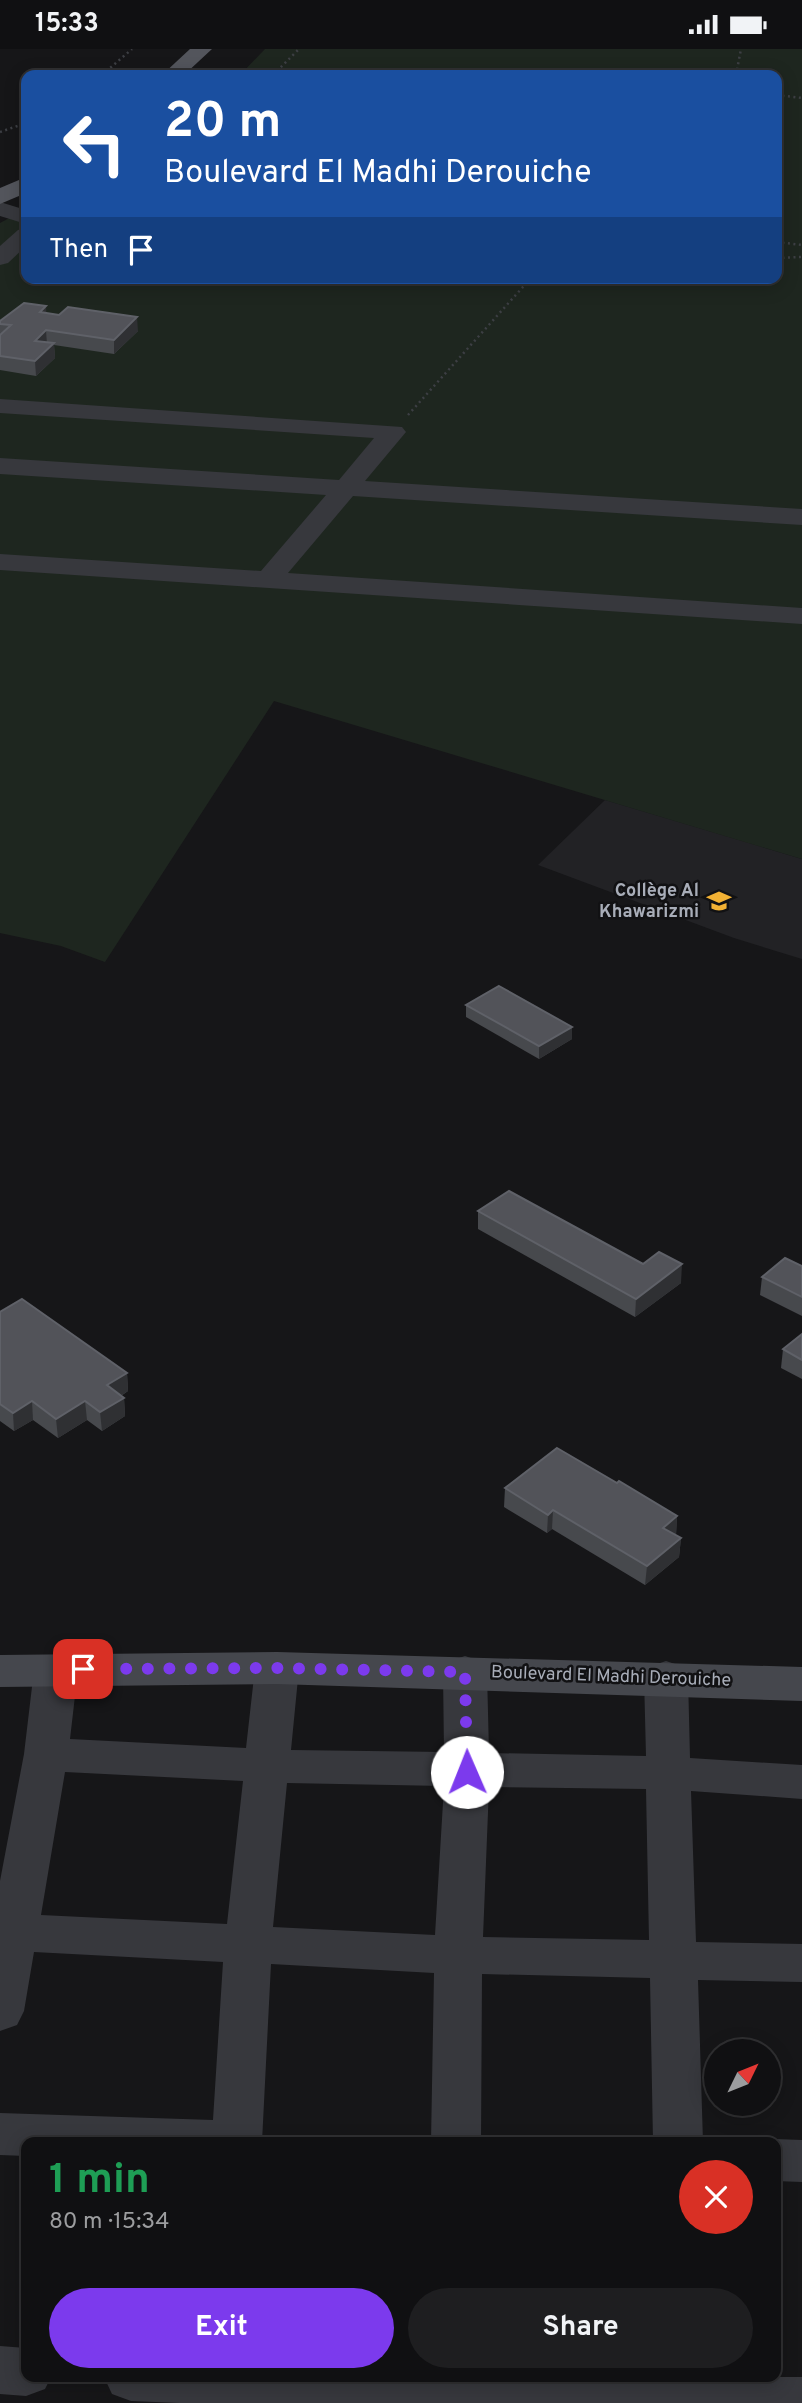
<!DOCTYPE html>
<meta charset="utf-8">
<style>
body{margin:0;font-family:Overpass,sans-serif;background:#1e1e20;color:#f1f3f6;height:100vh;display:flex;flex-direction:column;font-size:26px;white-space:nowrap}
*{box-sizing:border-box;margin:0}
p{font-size:23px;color:#9c9d9f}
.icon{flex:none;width:38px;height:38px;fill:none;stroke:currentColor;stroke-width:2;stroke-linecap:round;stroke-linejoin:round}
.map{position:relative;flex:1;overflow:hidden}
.sheet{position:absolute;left:21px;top:2088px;width:760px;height:245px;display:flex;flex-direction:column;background:#101012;border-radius:14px;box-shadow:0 4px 18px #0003,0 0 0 2px #303032}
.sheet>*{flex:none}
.top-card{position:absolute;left:21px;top:21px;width:761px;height:214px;border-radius:14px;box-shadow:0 4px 18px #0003,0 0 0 2px #303032;background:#1a4fa0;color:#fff;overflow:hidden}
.needle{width:46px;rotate:47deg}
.buttons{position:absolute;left:704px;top:1990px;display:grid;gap:14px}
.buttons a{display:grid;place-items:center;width:77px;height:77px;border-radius:50%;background:#101012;box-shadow:0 4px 18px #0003,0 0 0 2px #303032;font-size:35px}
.pin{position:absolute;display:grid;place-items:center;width:60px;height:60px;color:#fff;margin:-30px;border-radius:14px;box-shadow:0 4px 10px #0006}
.me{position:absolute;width:77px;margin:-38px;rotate:359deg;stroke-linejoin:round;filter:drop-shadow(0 0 5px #0008)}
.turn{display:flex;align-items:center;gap:24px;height:147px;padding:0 28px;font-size:32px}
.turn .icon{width:91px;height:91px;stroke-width:2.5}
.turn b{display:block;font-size:49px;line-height:60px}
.then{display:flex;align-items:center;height:66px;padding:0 28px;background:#0003;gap:14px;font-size:26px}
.round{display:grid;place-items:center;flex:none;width:74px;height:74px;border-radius:37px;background:#1e1e20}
.head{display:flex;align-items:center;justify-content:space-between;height:119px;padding:0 28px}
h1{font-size:42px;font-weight:700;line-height:52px;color:#1e9e55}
.action{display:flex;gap:14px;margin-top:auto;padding:14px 28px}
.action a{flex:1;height:80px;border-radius:42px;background:#7c3aed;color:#fff;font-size:28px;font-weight:700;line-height:80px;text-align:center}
.action a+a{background:#1e1e20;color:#f1f3f6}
.status{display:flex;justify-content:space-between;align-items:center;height:49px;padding:0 35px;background:#101012;direction:ltr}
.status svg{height:19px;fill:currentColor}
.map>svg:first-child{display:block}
</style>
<div class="status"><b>15:33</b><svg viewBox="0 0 49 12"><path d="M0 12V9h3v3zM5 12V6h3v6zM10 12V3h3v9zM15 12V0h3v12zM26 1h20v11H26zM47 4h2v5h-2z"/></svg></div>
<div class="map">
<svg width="802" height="2354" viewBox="0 0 802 2354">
<rect width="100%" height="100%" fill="#161618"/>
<polygon fill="#222225" points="605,751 802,810 802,910 734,889 538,816"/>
<polygon fill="#1e261f" points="265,0 802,0 802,810 274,652 105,913 61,897 0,884 0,174 26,160 26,229 777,229 777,26 240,26"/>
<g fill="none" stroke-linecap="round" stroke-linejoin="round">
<g stroke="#3d3f44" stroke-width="2.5" stroke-dasharray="2 3.5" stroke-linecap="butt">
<polyline points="102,26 132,0"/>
<polyline points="273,26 299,0"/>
<polyline points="736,26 741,0"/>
<polyline points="777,46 802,49"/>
<polyline points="0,83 26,74"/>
<polyline points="777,193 802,196"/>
<polyline points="777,209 802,208"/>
<polyline points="408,366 531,229"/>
</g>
<g fill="#37383d" fill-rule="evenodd">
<polygon points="0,153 26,161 26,175 0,167"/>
<polygon points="26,179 26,197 8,214 0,216 0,197 18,181"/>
<polygon points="0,350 402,378 406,383 365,432 802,460 802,476 353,447 288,524 802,559 802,575 0,521 0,505 261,522 326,446 0,425 0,409 339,431 374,389 0,364"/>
<path d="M 277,1603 L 292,1608 L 299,1619 L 291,1701 L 444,1703 L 443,1623 L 450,1612 L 465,1607 L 480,1612 L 487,1623 L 489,1704 L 646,1707 L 644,1628 L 651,1617 L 666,1612 L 681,1617 L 688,1628 L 690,1709 L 802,1716 L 802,1750 L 691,1742 L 696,1893 L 802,1895 L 802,1933 L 698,1931 L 703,2093 L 653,2093 L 650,1929 L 482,1925 L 481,2093 L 431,2093 L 434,1924 L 271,1915 L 262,2093 L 26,2093 L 26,2107 L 0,2106 L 0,2064 L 213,2071 L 223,1913 L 34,1903 L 24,1962 L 17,1976 L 0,1982 L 0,1832 L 24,1705 L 34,1621 L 41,1610 L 56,1605 L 71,1610 L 78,1621 L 70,1690 L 246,1699 L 255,1619 L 262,1608 ZM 65,1723 L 243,1732 L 227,1875 L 41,1866 ZM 287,1734 L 444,1737 L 435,1886 L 273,1878 ZM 489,1738 L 646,1740 L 649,1891 L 483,1888 Z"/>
<polygon points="775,2090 802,2091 802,2133 775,2132 775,2093 765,2093"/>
<polygon points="0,2297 26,2299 26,2328 51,2328 45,2340 26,2347 0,2345"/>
<polygon points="104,2328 802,2328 802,2354 179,2354 131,2352 112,2345"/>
</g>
<polygon fill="#45474d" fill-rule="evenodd" points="277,1603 802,1618 802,1652 277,1635 0,1638 0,1606"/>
<g fill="#53555c" fill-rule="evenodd">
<polygon points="190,0 212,0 184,26 162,26"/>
<polygon points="26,128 26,144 0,155 0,139"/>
</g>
</g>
<g fill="#47494d">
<polygon points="47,264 138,282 114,305 54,296 55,309 36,327 0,321 0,272"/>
<polygon points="466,956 572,978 572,990 539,1010 466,968"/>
<polygon points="478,1162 643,1215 681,1234 635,1268 478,1180"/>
<polygon points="802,1217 802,1267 760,1246 762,1228"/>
<polygon points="0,1263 127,1324 128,1342 121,1347 124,1349 125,1367 102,1382 87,1371 58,1389 33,1371 14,1382 0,1372"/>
<polygon points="802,1285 802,1330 781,1319 783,1300"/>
<polygon points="617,1434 677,1467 676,1486 681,1489 679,1508 645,1536 552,1480 547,1484 504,1458 505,1439"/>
</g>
<g fill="#2f3033">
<polygon points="46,257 47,272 40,263"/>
<polygon points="137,268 138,282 114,305 114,291"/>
<polygon points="46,281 47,296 35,292"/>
<polygon points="54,294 55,309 36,327 35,312"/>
<polygon points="572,978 572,990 539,1010 539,997"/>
<polygon points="682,1215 681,1234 635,1268 636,1250"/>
<polygon points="127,1324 128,1342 108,1355 107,1336"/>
<polygon points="124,1349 125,1367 102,1382 100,1363"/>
<polygon points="32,1352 33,1371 14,1382 13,1364"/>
<polygon points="85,1352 87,1371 58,1389 56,1370"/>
<polygon points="553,1461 552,1480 547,1484 548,1466"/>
<polygon points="677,1467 676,1486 663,1479"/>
<polygon points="681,1489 679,1508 645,1536 647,1517"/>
</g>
<g fill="#525359" stroke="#5f6168" stroke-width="2">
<polygon points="24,254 46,257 40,263 59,266 68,258 137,268 114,291 46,281 35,292 54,294 35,312 0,307 0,286 11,276 0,275 0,272"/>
<polygon points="499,937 572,978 539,997 466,956"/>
<polygon points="509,1142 643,1215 659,1203 682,1215 636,1250 478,1162"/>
<polygon points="785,1209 802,1217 802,1248 762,1228"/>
<polygon points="22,1250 127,1324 107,1336 124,1349 100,1363 85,1352 56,1370 32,1352 13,1364 0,1355 0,1263"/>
<polygon points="802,1285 802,1311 783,1300"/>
<polygon points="557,1399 617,1434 619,1432 677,1467 663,1479 681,1489 647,1517 553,1461 548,1466 505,1439"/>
</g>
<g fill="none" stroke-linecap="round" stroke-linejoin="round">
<polyline stroke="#7c3aed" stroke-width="12" stroke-dasharray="0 21.6" points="83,1620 276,1619 465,1623 467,1723"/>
</g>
<defs>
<g id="school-bare" transform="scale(1.89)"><path d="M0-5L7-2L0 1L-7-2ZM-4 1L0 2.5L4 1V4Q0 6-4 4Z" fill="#f2b134" stroke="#111113" stroke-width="2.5" paint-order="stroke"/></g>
</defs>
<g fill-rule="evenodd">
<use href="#school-bare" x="719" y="852"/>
</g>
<g text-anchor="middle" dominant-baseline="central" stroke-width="5" stroke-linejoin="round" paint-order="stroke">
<g font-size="18" font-weight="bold" fill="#a8adb8" stroke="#111113" text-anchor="end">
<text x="699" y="842">Collège Al<tspan x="699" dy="21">Khawarizmi</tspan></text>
</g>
<g font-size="18" fill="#a8adb8" stroke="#111113">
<text transform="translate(611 1628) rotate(2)">Boulevard El Madhi Derouiche</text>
</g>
</g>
</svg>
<div class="buttons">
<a><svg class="needle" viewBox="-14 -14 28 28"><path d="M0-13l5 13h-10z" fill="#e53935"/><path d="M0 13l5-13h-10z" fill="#9c9d9f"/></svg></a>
</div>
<div class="pin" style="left:83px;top:1620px;background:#d93025"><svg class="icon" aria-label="arrive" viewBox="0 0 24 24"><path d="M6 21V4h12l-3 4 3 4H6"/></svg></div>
<svg class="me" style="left:467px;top:1723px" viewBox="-20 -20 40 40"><circle r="19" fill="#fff"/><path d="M0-13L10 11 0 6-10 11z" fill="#7c3aed"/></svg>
<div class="top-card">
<div class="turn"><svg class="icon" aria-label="left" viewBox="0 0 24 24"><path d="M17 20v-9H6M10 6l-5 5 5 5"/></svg><div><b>20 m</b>Boulevard El Madhi Derouiche</div></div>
<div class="then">Then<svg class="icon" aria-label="arrive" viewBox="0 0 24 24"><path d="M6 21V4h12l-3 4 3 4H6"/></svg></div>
</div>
<section class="sheet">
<div class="head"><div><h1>1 min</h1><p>80 m · 15:34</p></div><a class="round" style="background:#d93025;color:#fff"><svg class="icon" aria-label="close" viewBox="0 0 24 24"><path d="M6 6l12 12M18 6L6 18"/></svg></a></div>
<div class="action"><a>Exit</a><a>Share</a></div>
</section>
</div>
